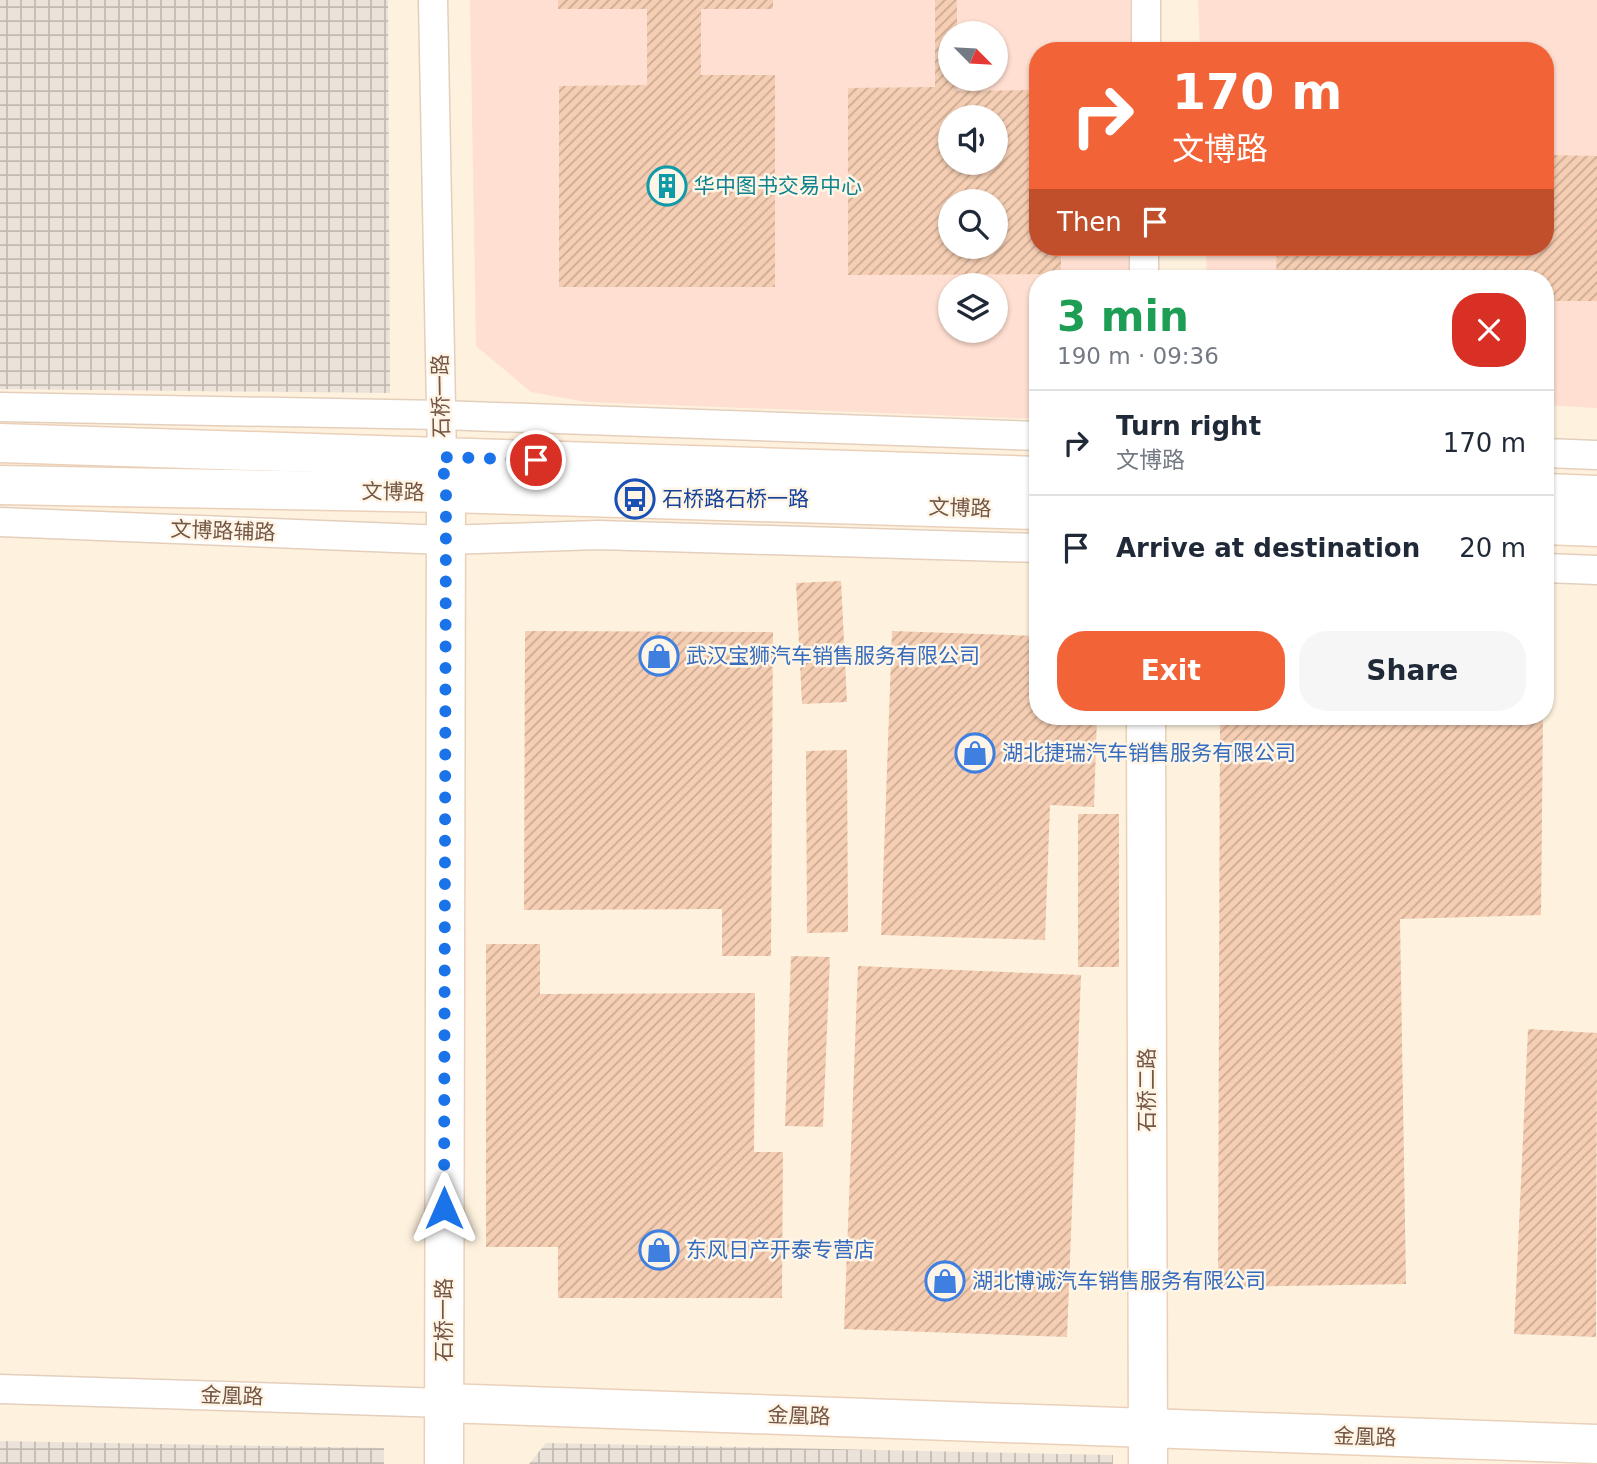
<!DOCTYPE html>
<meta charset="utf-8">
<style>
body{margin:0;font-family:"DejaVu Sans","Noto Sans SC",sans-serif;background:#f6f6f7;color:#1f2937;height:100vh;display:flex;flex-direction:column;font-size:26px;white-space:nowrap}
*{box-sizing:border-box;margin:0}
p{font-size:23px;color:#747a83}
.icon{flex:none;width:38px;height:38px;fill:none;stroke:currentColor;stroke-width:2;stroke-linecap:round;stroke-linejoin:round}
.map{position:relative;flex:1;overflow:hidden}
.details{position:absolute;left:1029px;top:270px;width:525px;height:455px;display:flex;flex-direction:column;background:#fff;border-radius:28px;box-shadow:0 2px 5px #0004}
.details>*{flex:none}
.banner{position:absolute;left:1029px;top:42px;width:525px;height:214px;border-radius:28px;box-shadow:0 2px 5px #0004;background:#f26338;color:#fff;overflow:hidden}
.needle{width:46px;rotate:114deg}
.fabs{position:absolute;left:938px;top:21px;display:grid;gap:14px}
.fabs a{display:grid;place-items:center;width:70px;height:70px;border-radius:50%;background:#fff;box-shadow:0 2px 5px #0004;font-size:35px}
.pin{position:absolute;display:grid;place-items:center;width:60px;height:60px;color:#fff;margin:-30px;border:4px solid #fff;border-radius:50%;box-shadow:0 2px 7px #0007}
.me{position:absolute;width:77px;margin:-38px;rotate:0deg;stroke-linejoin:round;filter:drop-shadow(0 0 5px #0008)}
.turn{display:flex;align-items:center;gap:24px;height:147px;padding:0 28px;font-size:32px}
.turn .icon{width:91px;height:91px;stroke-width:2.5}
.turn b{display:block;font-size:49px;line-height:60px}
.then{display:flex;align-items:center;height:66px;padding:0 28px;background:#0003;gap:14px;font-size:26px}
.round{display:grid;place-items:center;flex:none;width:74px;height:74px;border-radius:28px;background:#f6f6f7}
.head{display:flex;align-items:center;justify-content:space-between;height:119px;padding:0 28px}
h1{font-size:42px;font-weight:700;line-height:52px;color:#1e9e55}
.cta{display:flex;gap:14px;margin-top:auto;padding:14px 28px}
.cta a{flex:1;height:80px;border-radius:28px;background:#f26338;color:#fff;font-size:28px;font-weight:700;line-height:80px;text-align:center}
.cta a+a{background:#f6f6f7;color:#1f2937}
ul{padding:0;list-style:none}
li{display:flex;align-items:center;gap:21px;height:105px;padding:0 28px;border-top:2px solid #e0e1e3}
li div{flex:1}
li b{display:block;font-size:26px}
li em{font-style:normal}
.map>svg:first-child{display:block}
</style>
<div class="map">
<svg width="1597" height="1464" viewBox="0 0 1597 1464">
<defs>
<pattern id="industrial-grid" width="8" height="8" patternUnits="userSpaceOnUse" patternTransform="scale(1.75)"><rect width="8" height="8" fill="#ebe3da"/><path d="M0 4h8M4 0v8" fill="none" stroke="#c3bbb2"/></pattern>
<pattern id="building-hatch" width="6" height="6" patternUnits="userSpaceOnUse" patternTransform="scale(1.75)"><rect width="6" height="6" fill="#f5ceb3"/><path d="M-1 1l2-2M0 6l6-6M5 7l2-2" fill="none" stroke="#cbaa93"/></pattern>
</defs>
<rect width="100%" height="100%" fill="#fef2de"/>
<g fill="#ffdfd1" fill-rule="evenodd">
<path d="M 470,0 L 1130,0 L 1131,51 L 1038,51 L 1038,247 L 1132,247 L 1132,278 L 1038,278 L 1038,419 L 586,402 L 531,392 L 476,346 ZM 950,33 L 996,33 L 996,79 L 950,79 ZM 950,117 L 996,117 L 996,163 L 950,163 ZM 950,201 L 996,201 L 996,247 L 950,247 ZM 950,285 L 996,285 L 996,331 L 950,331 Z"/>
<polygon points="1198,0 1597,0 1597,408 1545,405 1545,278 1207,278 1206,247 1545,247 1545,51 1200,51"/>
</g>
<g fill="url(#industrial-grid)">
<polygon points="0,0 388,0 390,393 0,389"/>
<polygon points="0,1441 384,1448 384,1464 0,1464"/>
<polygon points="546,1443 1113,1455 1113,1464 529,1464"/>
</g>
<g fill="url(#building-hatch)" fill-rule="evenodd">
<polygon points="558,0 773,0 773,9 701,9 701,75 775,75 775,287 559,287 559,86 647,85 647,9 558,9"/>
<path d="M 935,0 L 957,0 L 957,33 L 950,33 L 950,79 L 957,79 L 957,91 L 1038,90 L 1038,247 L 1061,247 L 1061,274 L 848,275 L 848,88 L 935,87 ZM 950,117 L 996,117 L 996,163 L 950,163 ZM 950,201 L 996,201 L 996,247 L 950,247 Z"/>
<polygon points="1545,155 1597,156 1597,301 1545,301 1545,278 1276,278 1277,247 1545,247"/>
<polygon points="841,581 847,702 802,704 796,583"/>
<polygon points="525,631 773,632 771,956 722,956 722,909 524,910"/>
<polygon points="892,631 1038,636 1038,716 1097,716 1094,807 1050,805 1045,940 881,935"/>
<polygon points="1220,716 1543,716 1541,915 1400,919 1406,1284 1218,1287"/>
<polygon points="847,750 848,932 807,933 806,751"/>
<rect x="1078" y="814" width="41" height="153"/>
<polygon points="486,944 540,944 540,994 755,993 754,1152 783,1152 782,1298 558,1298 558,1247 486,1247"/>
<polygon points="791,956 830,957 823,1127 785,1126"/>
<polygon points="858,966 1081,975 1067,1337 844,1329"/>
<polygon points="1528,1029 1597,1033 1596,1337 1514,1334"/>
</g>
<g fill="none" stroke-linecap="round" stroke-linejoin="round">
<g stroke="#e4cfbd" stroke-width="31">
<g id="street">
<polyline points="433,0 442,458"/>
<polyline points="1146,51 1146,0"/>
<polyline points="1144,278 1144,247"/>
<polyline points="0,407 441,415 1038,436"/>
<polyline points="1545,453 1597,455"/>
<polyline points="0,522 445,540 598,535 1038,548"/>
<polyline points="1545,568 1597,570"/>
<polyline points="0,1389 444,1403"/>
</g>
</g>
<g stroke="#ead0b9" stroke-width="41">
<g id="secondary">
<polyline points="0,443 1038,476"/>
<polyline points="443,467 446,493 444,1464"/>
<polyline points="0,485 446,493 1038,510"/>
<polyline points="1545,493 1597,495"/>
<polyline points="1545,525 1597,527"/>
<polyline points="1146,716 1148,1464"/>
<polyline points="444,1403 1597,1444"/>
</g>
</g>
<use href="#street" stroke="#fff" stroke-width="28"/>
<use href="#secondary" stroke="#fff" stroke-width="38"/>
</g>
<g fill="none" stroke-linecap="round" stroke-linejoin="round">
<polyline stroke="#1a73e8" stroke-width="12" stroke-dasharray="0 21.6" points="444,1208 446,493 442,457 536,460"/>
</g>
<defs>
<g id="building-ring" transform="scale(2.0125)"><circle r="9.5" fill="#fff5e6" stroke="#0f9aa8" stroke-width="1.5"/><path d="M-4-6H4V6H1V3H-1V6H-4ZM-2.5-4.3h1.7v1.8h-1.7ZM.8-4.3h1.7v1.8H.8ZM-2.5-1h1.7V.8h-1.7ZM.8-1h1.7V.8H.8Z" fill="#0f9aa8"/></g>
<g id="bus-ring" transform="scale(2.0125)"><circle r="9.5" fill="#fff5e6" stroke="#1a4fb4" stroke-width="1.5"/><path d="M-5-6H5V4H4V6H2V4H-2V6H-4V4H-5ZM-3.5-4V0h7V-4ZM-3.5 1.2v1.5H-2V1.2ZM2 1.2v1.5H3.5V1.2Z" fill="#1a4fb4"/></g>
<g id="shop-ring" transform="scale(2.0125)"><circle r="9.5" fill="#fff5e6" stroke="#3f7fe0" stroke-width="1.5"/><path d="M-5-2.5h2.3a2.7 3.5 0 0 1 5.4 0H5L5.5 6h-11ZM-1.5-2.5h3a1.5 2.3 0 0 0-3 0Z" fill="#3f7fe0"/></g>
</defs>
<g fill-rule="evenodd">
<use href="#building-ring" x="667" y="186"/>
<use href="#bus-ring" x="635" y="499"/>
<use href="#shop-ring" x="659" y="656"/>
<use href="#shop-ring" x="975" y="753"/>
<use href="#shop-ring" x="659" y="1250"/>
<use href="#shop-ring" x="945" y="1281"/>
</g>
<g text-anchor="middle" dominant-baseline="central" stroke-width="5" stroke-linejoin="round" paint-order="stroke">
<g font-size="21" fill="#0d838f" stroke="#fff5e6" text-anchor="start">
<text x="694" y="186">华中图书交易中心</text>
</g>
<g font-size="21" fill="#755644" stroke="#fff5e6">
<text transform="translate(441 396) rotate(-91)">石桥一路</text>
<text transform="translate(393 492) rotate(1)">文博路</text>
<text transform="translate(960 508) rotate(2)">文博路</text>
<text transform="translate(223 531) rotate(2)">文博路辅路</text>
<text transform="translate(1147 1090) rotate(-90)">石桥二路</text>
<text transform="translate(444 1320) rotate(-90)">石桥一路</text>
<text transform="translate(232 1396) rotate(2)">金凰路</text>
<text transform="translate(799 1416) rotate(2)">金凰路</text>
<text transform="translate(1365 1437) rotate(2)">金凰路</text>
</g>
<g font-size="21" fill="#164399" stroke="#fff5e6" text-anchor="start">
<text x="662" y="499">石桥路石桥一路</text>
</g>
<g font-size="21" fill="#366cbe" stroke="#fff5e6" text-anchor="start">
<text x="686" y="656">武汉宝狮汽车销售服务有限公司</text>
<text x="1002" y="753">湖北捷瑞汽车销售服务有限公司</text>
<text x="686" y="1250">东风日产开泰专营店</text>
<text x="972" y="1281">湖北博诚汽车销售服务有限公司</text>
</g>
</g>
</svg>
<div class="fabs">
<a><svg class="needle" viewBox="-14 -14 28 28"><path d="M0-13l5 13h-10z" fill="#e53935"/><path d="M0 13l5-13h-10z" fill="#747a83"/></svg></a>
<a><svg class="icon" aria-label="sound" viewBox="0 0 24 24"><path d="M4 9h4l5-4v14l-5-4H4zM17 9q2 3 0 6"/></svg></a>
<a><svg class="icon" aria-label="search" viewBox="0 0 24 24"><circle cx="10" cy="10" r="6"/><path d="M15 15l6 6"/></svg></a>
<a><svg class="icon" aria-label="layers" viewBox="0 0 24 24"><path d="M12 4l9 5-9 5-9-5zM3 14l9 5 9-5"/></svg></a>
</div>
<div class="pin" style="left:536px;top:460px;background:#d93025"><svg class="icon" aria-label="arrive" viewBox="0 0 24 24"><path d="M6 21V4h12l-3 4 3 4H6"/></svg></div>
<svg class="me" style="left:444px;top:1208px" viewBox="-20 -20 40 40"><path d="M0-17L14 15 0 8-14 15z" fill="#1a73e8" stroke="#fff" stroke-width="4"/></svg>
<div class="banner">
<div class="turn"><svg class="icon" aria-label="right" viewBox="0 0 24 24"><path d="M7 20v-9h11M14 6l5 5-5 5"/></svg><div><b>170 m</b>文博路</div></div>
<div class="then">Then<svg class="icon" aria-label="arrive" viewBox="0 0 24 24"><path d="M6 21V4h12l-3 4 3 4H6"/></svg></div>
</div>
<section class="details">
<div class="head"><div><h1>3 min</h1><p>190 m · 09:36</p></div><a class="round" style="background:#d93025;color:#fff"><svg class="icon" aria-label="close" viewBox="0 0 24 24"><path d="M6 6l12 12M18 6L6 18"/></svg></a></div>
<ul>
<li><svg class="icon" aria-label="right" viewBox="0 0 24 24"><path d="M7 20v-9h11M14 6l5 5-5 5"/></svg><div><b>Turn right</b><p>文博路</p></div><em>170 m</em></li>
<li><svg class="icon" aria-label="arrive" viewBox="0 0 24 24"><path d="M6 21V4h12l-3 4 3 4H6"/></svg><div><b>Arrive at destination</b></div><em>20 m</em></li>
</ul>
<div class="cta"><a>Exit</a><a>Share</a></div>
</section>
</div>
